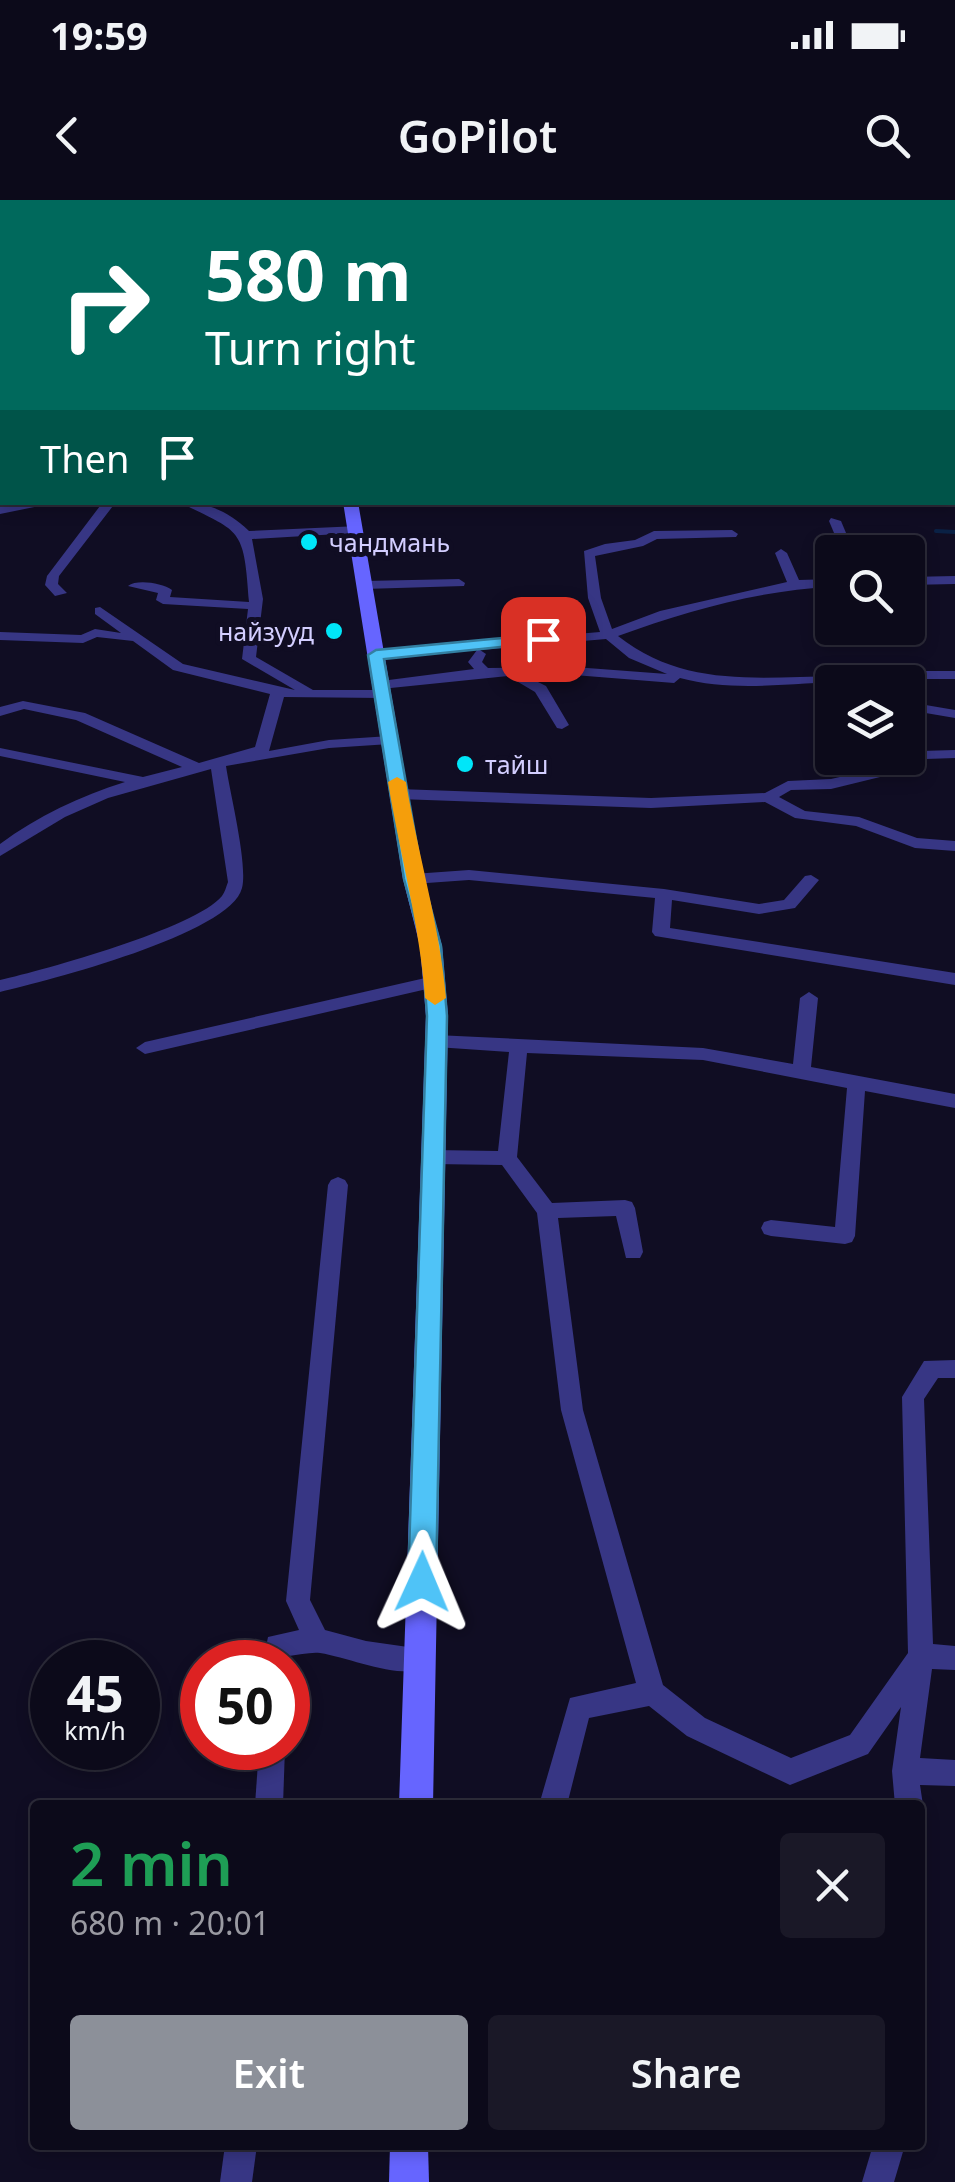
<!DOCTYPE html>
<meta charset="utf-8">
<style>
body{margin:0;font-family:"Noto Sans",sans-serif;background:#1a1827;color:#f1f3f6;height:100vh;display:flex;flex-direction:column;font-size:38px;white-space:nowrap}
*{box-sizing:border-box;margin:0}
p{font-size:32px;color:#9a9aa2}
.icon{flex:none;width:55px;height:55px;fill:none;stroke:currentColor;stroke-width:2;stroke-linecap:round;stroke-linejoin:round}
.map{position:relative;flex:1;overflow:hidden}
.sheet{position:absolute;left:30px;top:1600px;width:895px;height:350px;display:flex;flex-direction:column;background:#0c0a1a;border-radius:10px;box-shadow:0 5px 15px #0003,0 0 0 2px #2c2b39}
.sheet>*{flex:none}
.hud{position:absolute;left:0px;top:0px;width:955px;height:305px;box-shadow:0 5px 15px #0003,0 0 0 2px #2c2b39;background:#00695c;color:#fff;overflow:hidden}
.fabs{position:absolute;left:815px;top:335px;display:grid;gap:20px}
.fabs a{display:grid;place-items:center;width:110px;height:110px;border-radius:10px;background:#0c0a1a;box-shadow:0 5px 15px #0003,0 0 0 2px #2c2b39;font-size:50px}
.speed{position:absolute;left:30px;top:1440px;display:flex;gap:20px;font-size:50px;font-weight:700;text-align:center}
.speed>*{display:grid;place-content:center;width:130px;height:130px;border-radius:50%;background:#0c0a1a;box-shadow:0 5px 15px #0003,0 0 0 2px #2c2b39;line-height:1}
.speed small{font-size:25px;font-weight:400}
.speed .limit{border:15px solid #d22;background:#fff;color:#111}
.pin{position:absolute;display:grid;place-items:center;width:85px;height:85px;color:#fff;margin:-42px;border-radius:20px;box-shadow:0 5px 15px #0006}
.me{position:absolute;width:110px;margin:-55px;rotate:1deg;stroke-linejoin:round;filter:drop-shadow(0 0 8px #0008)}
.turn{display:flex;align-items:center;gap:35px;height:210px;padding:0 40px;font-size:45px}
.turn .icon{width:130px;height:130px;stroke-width:2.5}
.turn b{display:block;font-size:70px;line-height:85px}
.then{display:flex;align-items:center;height:95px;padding:0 40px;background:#0003;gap:20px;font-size:38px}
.round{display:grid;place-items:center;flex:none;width:105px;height:105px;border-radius:10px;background:#1a1827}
.headline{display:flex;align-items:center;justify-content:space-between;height:170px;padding:0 40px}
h1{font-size:60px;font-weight:600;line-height:75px;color:#1e9e55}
.button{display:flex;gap:20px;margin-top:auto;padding:20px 40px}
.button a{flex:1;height:115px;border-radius:10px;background:#8c9099;color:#fff;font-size:40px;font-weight:600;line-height:115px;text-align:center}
.button a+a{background:#1a1827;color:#f1f3f6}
.status{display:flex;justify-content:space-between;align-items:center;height:70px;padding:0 50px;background:#0c0a1a;direction:ltr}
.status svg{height:28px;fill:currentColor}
header{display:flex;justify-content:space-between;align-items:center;height:130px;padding:0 40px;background:#0c0a1a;font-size:45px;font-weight:600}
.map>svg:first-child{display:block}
</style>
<div class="status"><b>19:59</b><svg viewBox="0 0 49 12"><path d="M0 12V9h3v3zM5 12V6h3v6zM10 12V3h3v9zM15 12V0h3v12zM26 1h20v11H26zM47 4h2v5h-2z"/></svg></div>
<header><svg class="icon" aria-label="back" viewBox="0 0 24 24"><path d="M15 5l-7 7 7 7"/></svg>GoPilot<svg class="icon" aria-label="search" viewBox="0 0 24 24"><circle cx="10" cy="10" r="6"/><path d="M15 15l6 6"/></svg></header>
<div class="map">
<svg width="955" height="1982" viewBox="0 0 955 1982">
<rect width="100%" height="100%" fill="#100d23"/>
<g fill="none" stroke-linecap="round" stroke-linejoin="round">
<polyline stroke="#0a2145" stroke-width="4" points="936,331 955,332"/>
<g fill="#0a2145" fill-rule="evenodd">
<rect x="801" y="0" width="12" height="2"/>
<polygon points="952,127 955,127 955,137 952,136"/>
</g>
<g fill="#373684" fill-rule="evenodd">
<polygon points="283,0 293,0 294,2 285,2"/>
<polygon points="671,0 680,0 681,2 673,2"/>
<polygon points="791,0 799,0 800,2 792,2"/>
<polygon points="949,0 955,0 955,2 950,2"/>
<polygon points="0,21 2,22 2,28 0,27"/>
<rect x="0" y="38" width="2" height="6"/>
<polygon points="952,178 955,179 955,188 952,188"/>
<rect x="0" y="228" width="2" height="7"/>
<rect x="952" y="267" width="3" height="6"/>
<polygon points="26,302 59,302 0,314 0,306"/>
<polygon points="103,302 116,302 59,376 58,384 67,393 55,396 45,385 47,376"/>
<path d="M 179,302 C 207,302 228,311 249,331 L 359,326 L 359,332 L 355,333 L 252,339 L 263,399 L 256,457 L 313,490 L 382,490 L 389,494 L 382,498 L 284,497 L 269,551 L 329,540 L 390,536 L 397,540 L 390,544 L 329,548 L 226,566 C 230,593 248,665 242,688 C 231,734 46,781 0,792 L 0,780 C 44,770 196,728 222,696 C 225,692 226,687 228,682 L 211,569 L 108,598 L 65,617 L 0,656 L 0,644 C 38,616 80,596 125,582 L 0,556 L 0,548 L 143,577 L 182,567 L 76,520 L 24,509 L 0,516 L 0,507 L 23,501 L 85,513 L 199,563 L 255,547 L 270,494 L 173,470 L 133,441 L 97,437 L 83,443 L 0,440 L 0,432 L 81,435 L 95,429 L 121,433 L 95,414 L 95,408 L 100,407 L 183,464 L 295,490 L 242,459 L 248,409 L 163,404 L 156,400 L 158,393 L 128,386 C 137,379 162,383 172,390 L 170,397 L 249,402 C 244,326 241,333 179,302 Z"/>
<polygon points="831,318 841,321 854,352 842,352 829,321"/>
<path d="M 732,330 L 738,334 L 736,337 L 657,339 L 643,346 L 595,356 L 601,398 L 612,429 L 660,411 L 787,382 L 775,353 L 781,349 L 787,353 L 799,380 L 832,379 L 832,387 C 760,390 687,411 618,436 C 684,488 758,477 837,476 L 844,471 L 955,471 L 955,479 L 849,479 L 847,482 C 795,482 735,493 680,478 L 674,483 L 574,475 L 526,476 L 546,486 L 569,525 L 562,529 L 557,528 L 535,492 L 508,476 L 381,489 L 374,485 L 381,481 L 474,469 L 468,462 L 477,450 L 371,458 L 369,455 L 376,451 L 600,432 L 588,398 L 584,351 L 605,344 L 635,340 L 654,331 ZM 606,439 L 629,458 L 667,474 L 574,467 L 488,468 L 482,462 L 486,454 L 480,450 Z"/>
<polygon points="955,376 955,384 908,385 908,377"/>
<polygon points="459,379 465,383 464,386 364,389 358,385 364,381"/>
<polygon points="908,502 955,510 955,518 908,510"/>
<polygon points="955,550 955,558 926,559 921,567 831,589 791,590 779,597 805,611 859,617 917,638 955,641 955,651 915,648 856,626 795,618 765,602 651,608 399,599 391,594 399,589 651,598 765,593 788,581 831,579 910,561 916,552 921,551"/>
<polygon points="469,670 664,689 759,704 784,700 805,676 811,675 819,680 795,708 759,714 672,700 670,728 955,773 955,785 655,736 652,732 655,698 469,680 413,684 405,679 413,674"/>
<polygon points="434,776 443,782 440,786 145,854 136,848 145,842"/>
<polygon points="809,792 818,798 811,867 955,894 955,908 865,891 855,1036 852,1042 845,1044 771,1036 764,1034 761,1028 764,1022 771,1020 835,1027 847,888 703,860 527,853 517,957 552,1003 625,1000 632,1002 635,1008 643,1052 640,1058 626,1058 616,1016 558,1018 583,1210 663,1485 705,1518 791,1558 850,1535 908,1453 902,1197 924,1161 955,1160 955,1178 938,1178 924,1199 933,1444 955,1446 955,1470 932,1469 920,1558 955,1560 955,1586 920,1585 923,1605 920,1611 920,1605 895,1605 892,1571 901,1507 868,1554 790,1585 687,1536 649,1506 589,1518 567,1605 539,1605 570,1498 636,1483 561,1210 537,1013 502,965 433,964 423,957 433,950 498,951 509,852 436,847 427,841 436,835 703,848 793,864 800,798"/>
<path d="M 338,977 L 345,980 L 348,985 L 310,1400 L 325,1430 L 366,1441 L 429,1450 L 433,1459 L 429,1468 C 399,1480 351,1458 320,1453 C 310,1452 299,1455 289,1456 L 288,1465 L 263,1462 L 268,1437 L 299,1430 L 286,1401 L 328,985 L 331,980 Z"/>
<polygon points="259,1548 285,1548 283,1605 255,1605"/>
<polygon points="225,1945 257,1945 252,1982 220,1982"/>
<polygon points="873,1945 905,1945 894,1982 862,1982"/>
</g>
<g fill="#6665ff" fill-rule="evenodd">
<rect x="363" y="0" width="10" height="2"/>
<polygon points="343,302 358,302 423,679 442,746 448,816 433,1605 399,1605 426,816 420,746 403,679"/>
<polygon points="390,1945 428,1945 429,1982 389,1982"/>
</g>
</g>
<polygon fill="#4fc3f7" stroke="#337fa1" stroke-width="2.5" points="543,434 551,439 548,442 384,459 423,679 441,746 447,816 436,1382 432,1391 422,1395 412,1391 408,1382 427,816 422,746 404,679 368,455 376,450"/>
<path fill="#f59e0b" d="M 397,577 L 406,582 C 418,655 440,726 446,798 L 435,805 L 425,798 C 420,726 400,655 388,582 Z"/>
<g fill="#00e6f9" stroke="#100d23" stroke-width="4">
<circle cx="309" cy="342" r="10"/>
<circle cx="334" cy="431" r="10"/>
<circle cx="465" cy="564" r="10"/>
</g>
<g text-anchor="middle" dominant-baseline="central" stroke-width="10" stroke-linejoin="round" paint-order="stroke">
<g font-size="25" fill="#d3ceff" stroke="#100d23" text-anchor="start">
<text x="329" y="342">чандмань</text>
<text x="314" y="431" text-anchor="end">найзууд</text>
<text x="485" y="564">тайш</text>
</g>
</g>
</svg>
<div class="fabs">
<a><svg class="icon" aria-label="search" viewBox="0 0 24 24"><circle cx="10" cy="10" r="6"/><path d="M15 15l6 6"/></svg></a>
<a><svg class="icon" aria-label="layers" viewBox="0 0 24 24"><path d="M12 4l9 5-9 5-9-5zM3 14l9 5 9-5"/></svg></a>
</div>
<div class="speed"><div>45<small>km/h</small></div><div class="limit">50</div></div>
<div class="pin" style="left:543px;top:439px;background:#d93025"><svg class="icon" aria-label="arrive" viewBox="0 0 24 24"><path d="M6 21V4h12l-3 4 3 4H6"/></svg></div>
<svg class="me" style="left:422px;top:1382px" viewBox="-20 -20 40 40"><path d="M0-17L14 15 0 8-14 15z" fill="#4fc3f7" stroke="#fff" stroke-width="4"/></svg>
<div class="hud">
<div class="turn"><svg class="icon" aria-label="right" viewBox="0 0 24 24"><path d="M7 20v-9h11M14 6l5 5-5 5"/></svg><div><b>580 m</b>Turn right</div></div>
<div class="then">Then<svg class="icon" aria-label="arrive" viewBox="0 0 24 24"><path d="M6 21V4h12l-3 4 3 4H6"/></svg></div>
</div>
<section class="sheet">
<div class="headline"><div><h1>2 min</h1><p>680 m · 20:01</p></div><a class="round"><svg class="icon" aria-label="close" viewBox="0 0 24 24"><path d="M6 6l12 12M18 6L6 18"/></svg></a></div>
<div class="button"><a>Exit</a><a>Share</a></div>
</section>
</div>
